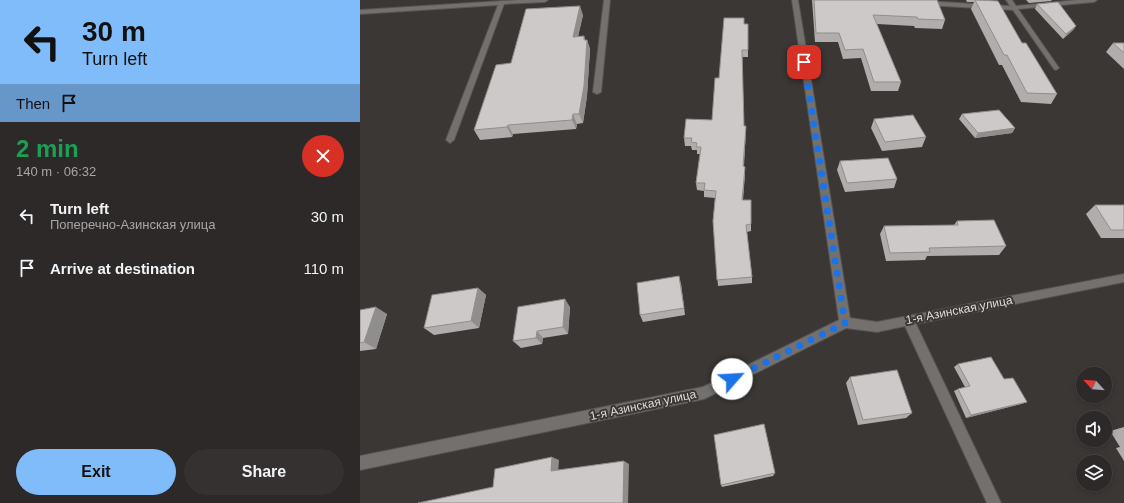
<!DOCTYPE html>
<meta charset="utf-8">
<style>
body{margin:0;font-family:Arial,sans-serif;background:#343130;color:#f1f3f6;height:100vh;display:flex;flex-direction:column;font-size:15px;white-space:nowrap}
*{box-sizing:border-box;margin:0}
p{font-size:13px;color:#a6a6a8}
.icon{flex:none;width:22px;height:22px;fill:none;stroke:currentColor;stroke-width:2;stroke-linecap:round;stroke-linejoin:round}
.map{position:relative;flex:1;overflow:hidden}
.drawer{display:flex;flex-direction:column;background:#2c2928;width:360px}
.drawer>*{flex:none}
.banner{background:#81bcfa;color:#111;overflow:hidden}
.needle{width:26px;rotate:296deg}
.buttons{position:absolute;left:716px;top:367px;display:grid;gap:8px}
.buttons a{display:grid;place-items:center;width:36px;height:36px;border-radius:50%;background:#2c2928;box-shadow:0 2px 6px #0003,0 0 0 1px #484545;font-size:20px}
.pin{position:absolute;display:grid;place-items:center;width:34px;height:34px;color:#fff;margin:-17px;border-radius:8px;box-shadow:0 2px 6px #0006}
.me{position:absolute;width:44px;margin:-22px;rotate:64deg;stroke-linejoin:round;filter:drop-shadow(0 0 3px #0008)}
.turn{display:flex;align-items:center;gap:14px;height:84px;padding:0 16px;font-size:18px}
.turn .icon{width:52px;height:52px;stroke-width:2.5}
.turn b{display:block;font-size:28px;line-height:34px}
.then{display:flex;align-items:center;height:38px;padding:0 16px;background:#0003;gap:8px;font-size:15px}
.round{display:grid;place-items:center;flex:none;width:42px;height:42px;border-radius:21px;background:#343130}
.overview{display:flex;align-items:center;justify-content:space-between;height:68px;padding:0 16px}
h1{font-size:24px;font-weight:800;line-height:30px;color:#1e9e55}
.primary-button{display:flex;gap:8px;margin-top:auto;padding:8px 16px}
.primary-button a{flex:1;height:46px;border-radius:24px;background:#81bcfa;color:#111;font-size:16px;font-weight:800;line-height:46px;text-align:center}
.primary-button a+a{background:#343130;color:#f1f3f6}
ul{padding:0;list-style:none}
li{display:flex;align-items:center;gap:12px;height:52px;padding:0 16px}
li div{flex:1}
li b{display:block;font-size:15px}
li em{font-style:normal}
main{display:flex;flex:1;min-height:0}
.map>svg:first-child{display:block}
</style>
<main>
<section class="drawer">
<div class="banner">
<div class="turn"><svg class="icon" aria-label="left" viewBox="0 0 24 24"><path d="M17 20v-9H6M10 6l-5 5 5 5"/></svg><div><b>30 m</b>Turn left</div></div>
<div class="then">Then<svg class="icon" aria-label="arrive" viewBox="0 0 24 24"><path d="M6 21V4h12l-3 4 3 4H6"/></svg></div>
</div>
<div class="overview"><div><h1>2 min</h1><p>140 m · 06:32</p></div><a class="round" style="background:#d93025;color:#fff"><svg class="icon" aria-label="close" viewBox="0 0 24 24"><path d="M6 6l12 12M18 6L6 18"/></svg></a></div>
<ul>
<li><svg class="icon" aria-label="left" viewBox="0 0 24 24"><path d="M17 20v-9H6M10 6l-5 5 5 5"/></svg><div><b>Turn left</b><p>Поперечно-Азинская улица</p></div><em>30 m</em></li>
<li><svg class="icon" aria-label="arrive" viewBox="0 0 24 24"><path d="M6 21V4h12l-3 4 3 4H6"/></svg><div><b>Arrive at destination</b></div><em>110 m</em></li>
</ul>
<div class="primary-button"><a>Exit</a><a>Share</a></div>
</section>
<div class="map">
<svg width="764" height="503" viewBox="0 0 764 503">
<rect width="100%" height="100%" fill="#3a3735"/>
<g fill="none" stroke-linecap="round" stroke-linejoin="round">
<g stroke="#565452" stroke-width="2">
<g id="minor">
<polygon points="158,0 188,0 185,2 144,4 94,140 90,143 86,140 138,5 0,14 0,10"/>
<polygon points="244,0 250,0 241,92 237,94 233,92"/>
<polygon points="432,0 438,0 490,318 517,322 764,274 764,282 556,324 641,503 627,503 545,326 517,332 486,328 344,399 0,470 0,456 343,387 479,320"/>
<polygon points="646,0 652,0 656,6 717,0 737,0 734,2 658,9 699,68 696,70 694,69 653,10 565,5 562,3 565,1 650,6"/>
</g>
</g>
<use href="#minor" fill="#73706e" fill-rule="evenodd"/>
</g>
<g fill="#b1adad">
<polygon points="452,0 577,0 585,20 582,29 555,28 554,26 517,24 541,82 538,91 511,91 501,58 483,59 478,42 455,42"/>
<polygon points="606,0 631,0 631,1 662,43 697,94 691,104 661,102 642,65 639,65 611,9 614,2 607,2"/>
<polygon points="666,0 692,0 691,1 669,3"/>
<polygon points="677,4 716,26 713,30 703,39 675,9"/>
<polygon points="223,15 218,36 225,40 227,40 230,49 227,96 223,123 217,124 216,129 153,134 152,137 120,140 114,130 151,63"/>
<polygon points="384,24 388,50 388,57 382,57 384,126 386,126 384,166 385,174 383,200 391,224 391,231 387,232 392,277 392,283 358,286 353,221 355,198 344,197 344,191 337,190 336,183 340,154 337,154 337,150 332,150 331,146 325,146 324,138 352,120 359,78"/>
<polygon points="753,43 764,43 764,69 746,52"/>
<polygon points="602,114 655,128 652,133 615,138 599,119"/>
<polygon points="514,119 566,137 562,147 522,151 511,128"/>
<polygon points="480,161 537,179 534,188 485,192 477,170"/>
<polygon points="735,205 764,205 764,238 741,238 726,214"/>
<polygon points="597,221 646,246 639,255 567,256 565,260 526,261 520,234 524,226 594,225"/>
<polygon points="321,284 325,315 283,322 280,315"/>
<polygon points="118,288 126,295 119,328 74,335 64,328"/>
<polygon points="210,307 208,334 183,338 182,344 161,348 153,341"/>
<polygon points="0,310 27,314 16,349 0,351"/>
<polygon points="598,364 644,379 667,402 661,404 606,418 594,391 598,389 605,387 594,367"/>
<polygon points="490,377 552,413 546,418 498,425 486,383"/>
<polygon points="764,427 764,461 756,448 760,447 750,431"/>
<polygon points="415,473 413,476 362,487 361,485"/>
</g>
<g fill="#908d8d">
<polygon points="220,6 223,15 216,46 213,37"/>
<polygon points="716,26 713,30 703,39 706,34"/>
<polygon points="224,36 227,45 227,40 230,49 227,96 223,123 219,114"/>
<polygon points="213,114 217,124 216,129 212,120"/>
<polygon points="148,125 153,134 152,137 147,127"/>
<polygon points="386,126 386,134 383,174 383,166"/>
<polygon points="655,128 652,133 615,138 618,133"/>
<polygon points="385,167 385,174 382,207 382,200"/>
<polygon points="319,276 321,284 325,315 324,308"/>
<polygon points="118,288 126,295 119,328 111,321"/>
<polygon points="205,299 210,307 208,334 203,327"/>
<polygon points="16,307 27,314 16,349 4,342"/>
<polygon points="177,331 183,338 182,344 176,338"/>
<polygon points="667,402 661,404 606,418 611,415"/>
<polygon points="192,457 199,460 198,474 191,471"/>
<polygon points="264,461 269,464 268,503 263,503"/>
</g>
<g fill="#cec9c9" stroke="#908d8d">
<polygon points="454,0 577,0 585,20 558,19 557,17 513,15 541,82 514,82 503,49 485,50 479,33 456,33"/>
<polygon points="615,0 638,1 662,43 666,43 697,94 667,93 647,55 644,55"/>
<polygon points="698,2 716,26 706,34 677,4"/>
<polygon points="220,6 213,37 224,36 224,40 227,40 224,86 219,114 213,114 212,120 148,125 147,127 114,130 136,65 151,63 166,9"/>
<polygon points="364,18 384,18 384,24 388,24 388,50 382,50 384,126 386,126 383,166 385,167 382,200 391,200 391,224 386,225 392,277 357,280 353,221 356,191 344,190 345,183 336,183 341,147 336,147 337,143 331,142 332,138 324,138 326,119 352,120 355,78 359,78"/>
<polygon points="753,43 764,43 764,53"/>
<polygon points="639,110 655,128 618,133 602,114"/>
<polygon points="553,115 566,137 525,142 514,119"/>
<polygon points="528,158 537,179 487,183 480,161"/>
<polygon points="735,205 764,205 764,230 751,230"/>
<polygon points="634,220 646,246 569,248 570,252 530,253 524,226 598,225 597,221"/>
<polygon points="319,276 324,308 280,315 277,283"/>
<polygon points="118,288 111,321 64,328 72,295"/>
<polygon points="205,299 203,327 177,331 176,338 153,341 158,307"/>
<polygon points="16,307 4,342 0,343 0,310"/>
<polygon points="631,357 644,379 653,378 667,402 611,415 598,389 610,386 598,364"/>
<polygon points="537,370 552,413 503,420 490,377"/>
<polygon points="404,424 415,473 361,485 354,435"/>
<polygon points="192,457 191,471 264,461 263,503 58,503 133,487 135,469"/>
</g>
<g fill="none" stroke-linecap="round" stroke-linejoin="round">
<polyline stroke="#1a73e8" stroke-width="7" stroke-dasharray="0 12.6" points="372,379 485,323 444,62"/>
</g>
<g text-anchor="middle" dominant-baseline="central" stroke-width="4" stroke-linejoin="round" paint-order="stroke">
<g font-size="12" fill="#dedddb" stroke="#3a3735">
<text transform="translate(599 310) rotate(-11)">1-я Азинская улица</text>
<text transform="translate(283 405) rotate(-12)">1-я Азинская улица</text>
</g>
</g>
</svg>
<div class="buttons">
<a><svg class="needle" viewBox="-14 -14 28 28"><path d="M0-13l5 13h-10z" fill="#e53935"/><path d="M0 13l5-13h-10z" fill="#a6a6a8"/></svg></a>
<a><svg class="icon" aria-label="sound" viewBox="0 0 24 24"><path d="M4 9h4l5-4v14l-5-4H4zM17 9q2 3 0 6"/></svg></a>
<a><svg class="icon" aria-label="layers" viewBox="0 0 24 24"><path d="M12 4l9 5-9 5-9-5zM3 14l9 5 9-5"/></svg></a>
</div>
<div class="pin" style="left:444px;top:62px;background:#d93025"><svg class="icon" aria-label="arrive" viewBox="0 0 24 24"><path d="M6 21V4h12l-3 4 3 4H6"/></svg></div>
<svg class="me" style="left:372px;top:379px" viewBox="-20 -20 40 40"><circle r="19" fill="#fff"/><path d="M0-13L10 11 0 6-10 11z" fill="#1a73e8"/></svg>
</div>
</main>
